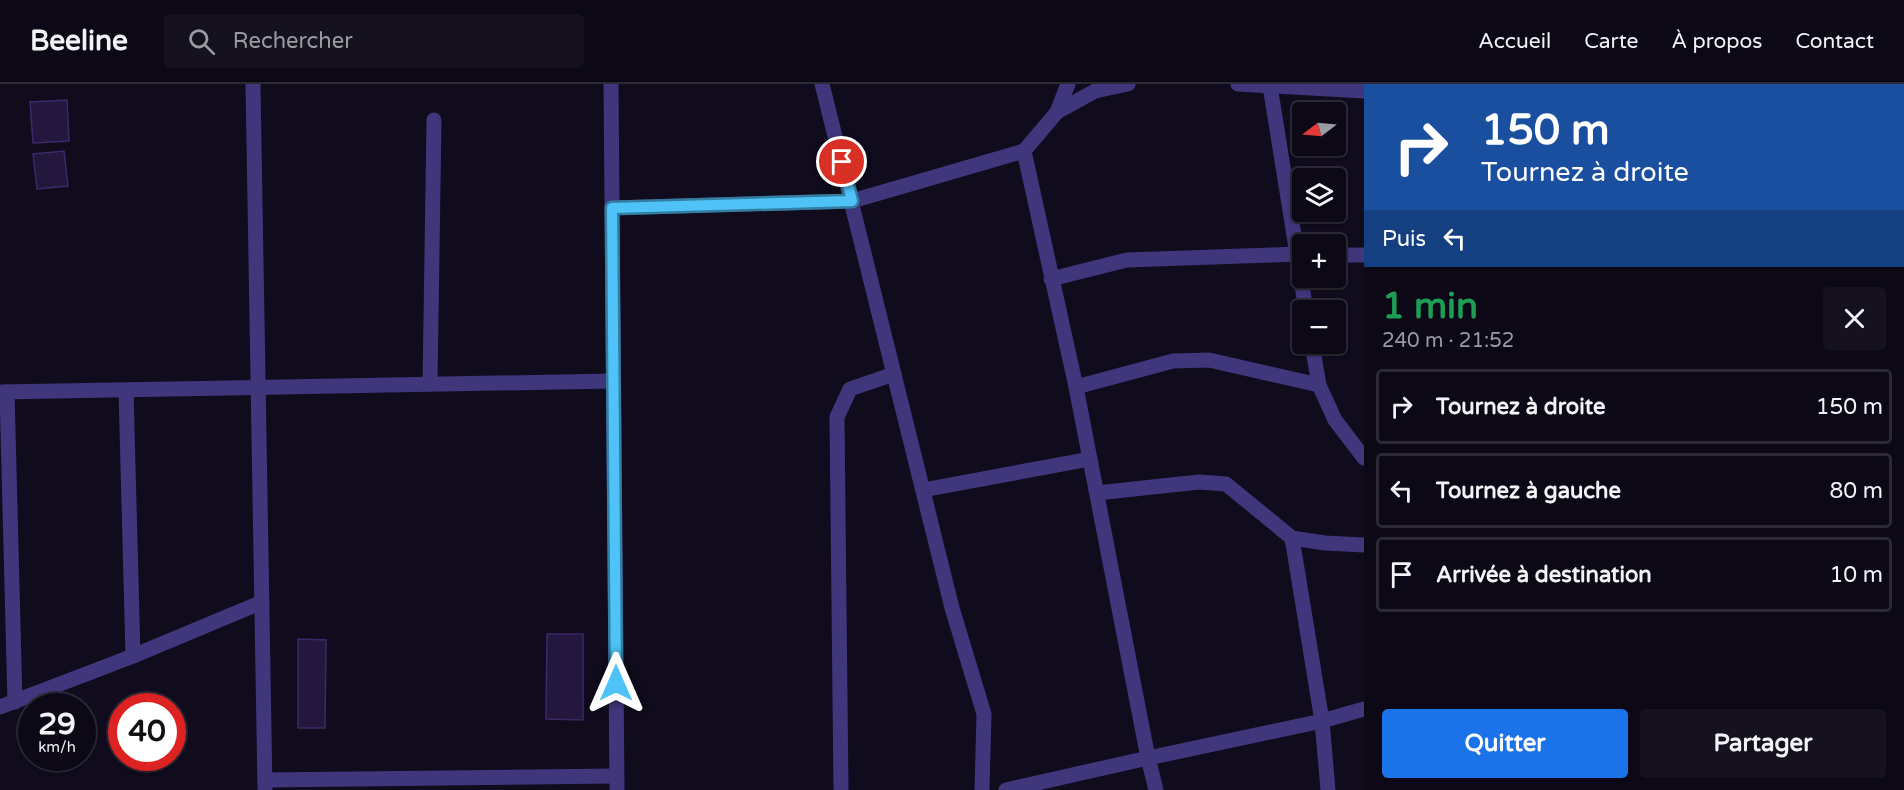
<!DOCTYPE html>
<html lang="fr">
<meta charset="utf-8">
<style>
body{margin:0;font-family:"Varela Round",sans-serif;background:#15111f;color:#f1f3f6;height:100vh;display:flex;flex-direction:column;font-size:22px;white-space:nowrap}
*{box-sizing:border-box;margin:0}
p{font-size:20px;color:#9a9aa1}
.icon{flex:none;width:33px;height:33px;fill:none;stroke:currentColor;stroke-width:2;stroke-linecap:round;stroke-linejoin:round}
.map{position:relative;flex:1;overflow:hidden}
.details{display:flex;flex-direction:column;background:#0c0816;width:540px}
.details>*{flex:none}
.top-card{background:#1a4fa0;color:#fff;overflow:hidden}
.needle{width:39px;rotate:254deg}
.buttons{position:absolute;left:1292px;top:18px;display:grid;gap:12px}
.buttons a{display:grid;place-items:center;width:54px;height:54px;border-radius:6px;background:#0c0816;box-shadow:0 2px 4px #0004,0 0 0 2px #2c2935;font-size:30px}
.speed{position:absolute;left:18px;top:609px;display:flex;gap:12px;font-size:30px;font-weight:700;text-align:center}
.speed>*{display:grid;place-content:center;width:78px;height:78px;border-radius:50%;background:#0c0816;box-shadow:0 2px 4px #0004,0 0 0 2px #2c2935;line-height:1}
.speed small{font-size:15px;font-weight:400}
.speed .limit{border:9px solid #d22;background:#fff;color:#111}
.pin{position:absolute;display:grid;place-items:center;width:51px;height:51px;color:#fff;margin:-26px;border:3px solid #fff;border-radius:50%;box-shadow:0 2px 6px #0007}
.me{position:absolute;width:66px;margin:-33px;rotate:0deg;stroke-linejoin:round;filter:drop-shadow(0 0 4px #0008)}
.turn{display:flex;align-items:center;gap:21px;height:126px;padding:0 18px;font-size:27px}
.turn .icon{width:78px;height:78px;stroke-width:2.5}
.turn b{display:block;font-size:42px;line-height:51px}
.then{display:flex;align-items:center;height:57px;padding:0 18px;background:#0003;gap:12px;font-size:22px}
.round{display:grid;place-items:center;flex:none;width:63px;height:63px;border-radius:6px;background:#15111f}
.summary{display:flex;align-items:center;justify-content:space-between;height:102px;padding:0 18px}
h1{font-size:36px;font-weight:700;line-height:45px;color:#1e9e55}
.primary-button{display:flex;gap:12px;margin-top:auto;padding:12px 18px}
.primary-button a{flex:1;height:69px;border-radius:6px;background:#1a73e8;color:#fff;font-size:24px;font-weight:700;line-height:69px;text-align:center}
.primary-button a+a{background:#15111f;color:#f1f3f6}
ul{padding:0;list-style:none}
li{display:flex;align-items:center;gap:18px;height:75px;margin:0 12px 9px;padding:0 6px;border:3px solid #2c2935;border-radius:6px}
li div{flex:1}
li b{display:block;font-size:22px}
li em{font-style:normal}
header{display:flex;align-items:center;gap:36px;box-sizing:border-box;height:84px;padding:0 30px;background:#0c0816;border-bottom:2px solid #2c2935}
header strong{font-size:28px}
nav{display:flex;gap:33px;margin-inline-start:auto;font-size:21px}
.search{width:420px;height:54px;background:#15111f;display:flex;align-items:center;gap:15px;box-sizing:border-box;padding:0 21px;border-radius:6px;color:#9a9aa1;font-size:22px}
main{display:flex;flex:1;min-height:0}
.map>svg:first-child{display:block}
</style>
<header>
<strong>Beeline</strong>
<div class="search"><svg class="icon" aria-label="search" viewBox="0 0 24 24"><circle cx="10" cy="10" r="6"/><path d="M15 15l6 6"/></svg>Rechercher</div>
<nav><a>Accueil</a><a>Carte</a><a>À propos</a><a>Contact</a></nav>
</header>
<main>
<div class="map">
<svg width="1364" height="706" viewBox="0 0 1364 706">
<rect width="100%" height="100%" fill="#100b1d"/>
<g fill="#23173e" stroke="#3c296a" stroke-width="1.5">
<polygon points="67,16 69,57 33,59 30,18"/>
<polygon points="64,67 68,102 37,105 33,70"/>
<polygon points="547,550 583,550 583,636 546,635"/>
<polygon points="298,555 326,556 325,644 298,644"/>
</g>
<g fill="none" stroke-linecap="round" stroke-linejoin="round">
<g stroke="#3f367c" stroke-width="15">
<polyline points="253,0 265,706"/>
<polyline points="822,0 952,524 984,630 982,706"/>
<polyline points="1270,2 1306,226"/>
<polyline points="1057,28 1068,0"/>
<polyline points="1024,67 1076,303 1148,674 1156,706"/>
<polyline points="612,124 852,117 1024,67 1057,28 1095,7 1128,0"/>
<polyline points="1335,171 1364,171"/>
<polyline points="1051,195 1127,176 1302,170"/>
<polyline points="1312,260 1319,301 1335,336 1364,374"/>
<polyline points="430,300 434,36"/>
<polyline points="1076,303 1173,277 1209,276 1319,301"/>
<polyline points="126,306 133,572"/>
<polyline points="0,308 613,297"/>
<polyline points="7,308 15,618"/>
<polyline points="923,406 1090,375"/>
<polyline points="1097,409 1199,398 1226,400 1292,454 1325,459 1364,461"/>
<polyline points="1292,454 1322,637 1328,706"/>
<polyline points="0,623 133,572 262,518"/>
<polyline points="265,696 616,692"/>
<polyline points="841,706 837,333 850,305 894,290"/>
<polyline points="1006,706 1148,674 1322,637 1364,625"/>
</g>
<g stroke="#3f367c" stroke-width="15">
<polyline points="611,0 617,706"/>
<polyline points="1238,0 1364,7"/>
</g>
</g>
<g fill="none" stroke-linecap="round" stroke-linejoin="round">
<g stroke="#337fa1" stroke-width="15">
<polyline id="route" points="616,599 612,124 852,117 842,78"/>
</g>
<use href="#route" stroke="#4fc3f7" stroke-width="10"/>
</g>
</svg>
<div class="buttons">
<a><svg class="needle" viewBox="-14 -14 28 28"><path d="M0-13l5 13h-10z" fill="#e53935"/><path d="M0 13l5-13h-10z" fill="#9a9aa1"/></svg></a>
<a><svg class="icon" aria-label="layers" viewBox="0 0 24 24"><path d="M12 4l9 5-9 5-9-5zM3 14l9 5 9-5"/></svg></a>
<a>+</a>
<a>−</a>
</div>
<div class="speed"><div>29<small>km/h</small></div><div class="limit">40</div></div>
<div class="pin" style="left:842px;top:78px;background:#d93025"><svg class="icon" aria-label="arrive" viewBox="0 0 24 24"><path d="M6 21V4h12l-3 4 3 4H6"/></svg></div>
<svg class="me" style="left:616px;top:599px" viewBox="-20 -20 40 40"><path d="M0-17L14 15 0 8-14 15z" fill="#4fc3f7" stroke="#fff" stroke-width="4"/></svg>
</div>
<section class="details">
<div class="top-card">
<div class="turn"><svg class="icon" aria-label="right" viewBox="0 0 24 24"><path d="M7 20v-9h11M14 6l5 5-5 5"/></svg><div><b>150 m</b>Tournez à droite</div></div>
<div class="then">Puis<svg class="icon" aria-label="left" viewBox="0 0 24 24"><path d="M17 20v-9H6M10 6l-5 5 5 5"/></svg></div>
</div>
<div class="summary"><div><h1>1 min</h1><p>240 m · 21:52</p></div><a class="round"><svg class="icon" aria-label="close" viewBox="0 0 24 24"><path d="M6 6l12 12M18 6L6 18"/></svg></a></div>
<ul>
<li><svg class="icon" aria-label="right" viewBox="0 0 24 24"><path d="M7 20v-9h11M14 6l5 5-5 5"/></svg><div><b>Tournez à droite</b></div><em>150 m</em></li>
<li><svg class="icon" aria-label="left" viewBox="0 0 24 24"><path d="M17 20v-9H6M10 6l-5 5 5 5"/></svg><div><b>Tournez à gauche</b></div><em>80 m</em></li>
<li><svg class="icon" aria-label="arrive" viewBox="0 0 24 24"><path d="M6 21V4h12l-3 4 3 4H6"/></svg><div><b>Arrivée à destination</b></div><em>10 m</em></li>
</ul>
<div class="primary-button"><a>Quitter</a><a>Partager</a></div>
</section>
</main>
